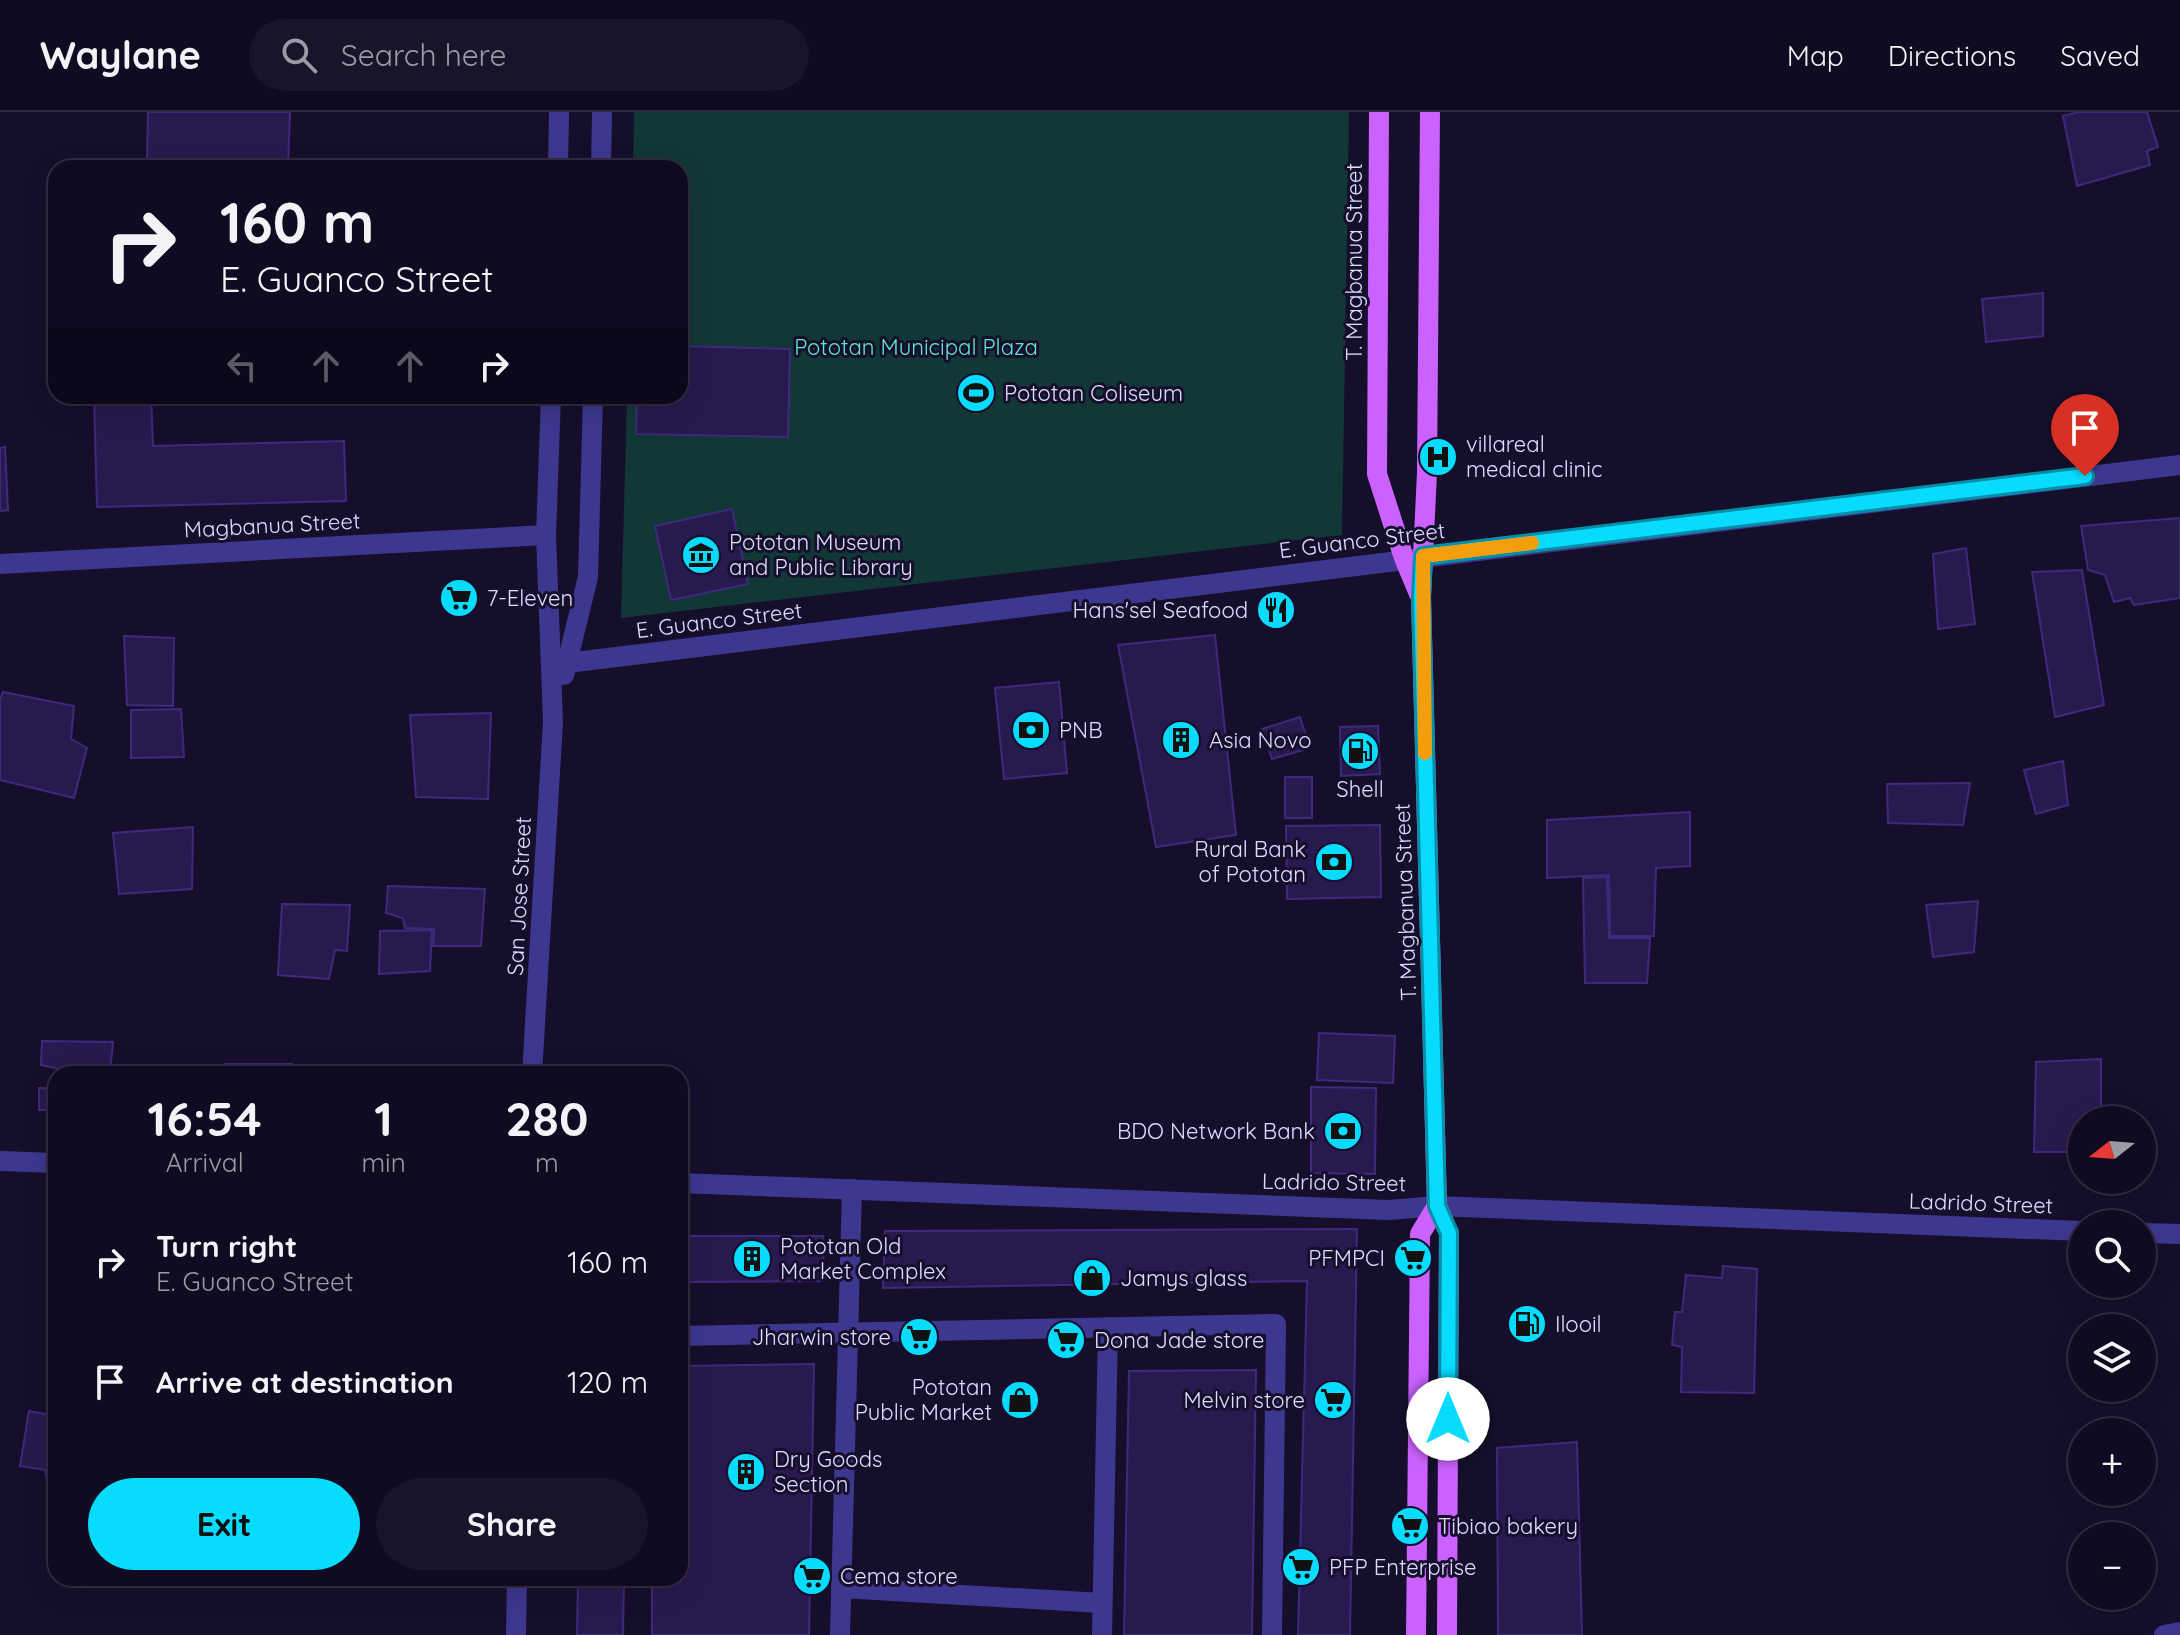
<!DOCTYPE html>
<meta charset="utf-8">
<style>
body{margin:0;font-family:Quicksand,sans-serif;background:#19142a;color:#f1f3f6;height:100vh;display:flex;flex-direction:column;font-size:30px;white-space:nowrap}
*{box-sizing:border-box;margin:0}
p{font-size:26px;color:#9c9ba5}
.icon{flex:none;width:44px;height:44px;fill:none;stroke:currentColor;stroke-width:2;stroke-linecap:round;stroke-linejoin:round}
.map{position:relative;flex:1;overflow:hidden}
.details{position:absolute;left:48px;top:954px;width:640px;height:520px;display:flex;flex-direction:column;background:#100b21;border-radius:24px;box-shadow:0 8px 32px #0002,0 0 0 2px #302b3f}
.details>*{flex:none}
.banner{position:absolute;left:48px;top:48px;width:640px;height:244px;border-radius:24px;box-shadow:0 8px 32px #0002,0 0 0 2px #302b3f;background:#100b21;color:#f1f3f6;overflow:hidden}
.needle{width:52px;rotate:253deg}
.buttons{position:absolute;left:2068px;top:994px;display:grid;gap:16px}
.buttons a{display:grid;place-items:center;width:88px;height:88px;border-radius:50%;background:#100b21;box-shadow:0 8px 32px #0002,0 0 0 2px #302b3f;font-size:40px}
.pin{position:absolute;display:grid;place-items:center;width:68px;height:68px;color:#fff;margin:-82px -34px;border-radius:50% 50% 50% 0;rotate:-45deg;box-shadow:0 0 8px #0007}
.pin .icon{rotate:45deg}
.me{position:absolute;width:88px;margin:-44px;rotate:0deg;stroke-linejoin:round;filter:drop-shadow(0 0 6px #0008)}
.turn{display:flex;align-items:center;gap:28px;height:168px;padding:0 40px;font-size:36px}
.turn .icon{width:104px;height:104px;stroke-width:2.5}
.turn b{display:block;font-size:56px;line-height:68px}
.lanes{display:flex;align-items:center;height:76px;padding:0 40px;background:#0003;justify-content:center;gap:40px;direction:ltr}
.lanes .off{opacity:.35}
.eta{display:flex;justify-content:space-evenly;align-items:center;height:136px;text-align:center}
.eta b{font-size:48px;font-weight:700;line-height:56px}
.cta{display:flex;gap:16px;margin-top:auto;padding:16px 40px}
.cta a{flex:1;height:92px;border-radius:48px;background:#07dcff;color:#111;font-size:32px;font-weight:700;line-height:92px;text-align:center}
.cta a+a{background:#19142a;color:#f1f3f6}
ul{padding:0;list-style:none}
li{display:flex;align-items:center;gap:24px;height:120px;padding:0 40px}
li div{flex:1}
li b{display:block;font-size:30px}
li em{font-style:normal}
header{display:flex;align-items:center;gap:48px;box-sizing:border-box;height:112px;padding:0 40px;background:#100b21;border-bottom:2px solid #302b3f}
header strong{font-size:38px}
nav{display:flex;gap:44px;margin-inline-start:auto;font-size:28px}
.search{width:560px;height:72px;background:#19142a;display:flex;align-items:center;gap:20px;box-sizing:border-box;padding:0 28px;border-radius:44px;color:#9c9ba5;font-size:30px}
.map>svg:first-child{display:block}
</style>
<header>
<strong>Waylane</strong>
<div class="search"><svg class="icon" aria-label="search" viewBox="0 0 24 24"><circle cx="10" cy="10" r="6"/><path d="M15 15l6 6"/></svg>Search here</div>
<nav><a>Map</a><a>Directions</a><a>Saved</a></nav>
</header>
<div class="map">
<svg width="2180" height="1523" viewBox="0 0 2180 1523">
<rect width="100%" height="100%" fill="#160f2c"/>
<polygon fill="#123737" points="634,0 1349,0 1342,423 621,506 627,284 680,284 680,56 633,56"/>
<g fill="#271a4f" stroke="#3e2a7c" stroke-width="2">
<polygon points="148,0 290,0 288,56 181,56 181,51 147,49"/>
<polygon points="2079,0 2147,0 2158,35 2147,39 2150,53 2077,74 2063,4"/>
<polygon points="2043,181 2043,224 1986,230 1982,187"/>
<polygon points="680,234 790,237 788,325 636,322 637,284 680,284"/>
<polygon points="94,284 151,284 153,334 344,329 346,389 97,395"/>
<polygon points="5,335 8,398 0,399 0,336"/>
<polygon points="732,397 748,472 671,488 655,414"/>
<polygon points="2180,406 2180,486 2134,493 2130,486 2114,490 2105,463 2088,458 2081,414"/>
<polygon points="1966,436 1975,512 1938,517 1933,442"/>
<polygon points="2082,458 2104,593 2055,605 2032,460"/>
<polygon points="1215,523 1236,723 1156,735 1118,533"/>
<polygon points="124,524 174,526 173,594 127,593"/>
<polygon points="1059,570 1067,661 1004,667 995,576"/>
<polygon points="3,580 74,594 71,627 87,636 74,686 0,668 0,587"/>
<polygon points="181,597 184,645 131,646 131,598"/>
<polygon points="491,601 488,687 416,685 410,603"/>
<polygon points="1300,605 1310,636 1272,647 1262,617"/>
<polygon points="1378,614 1380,662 1341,664 1340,615"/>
<polygon points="2063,649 2068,693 2036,702 2024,658"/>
<rect x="1285" y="665" width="27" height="41"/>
<polygon points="1970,671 1963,713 1888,711 1887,672"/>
<polygon points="1690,700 1690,754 1656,756 1654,824 1610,824 1609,763 1547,766 1547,708"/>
<polygon points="1380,713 1381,785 1287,787 1286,714"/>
<polygon points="193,715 192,777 119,782 113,721"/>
<polygon points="1607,765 1609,826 1650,826 1647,871 1585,871 1583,766"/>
<polygon points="388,774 485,777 481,834 433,834 434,817 405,816 403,806 386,801"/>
<polygon points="1978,789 1974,840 1933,845 1926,793"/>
<polygon points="282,792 350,793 347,839 335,838 329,867 278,863"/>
<polygon points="432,818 430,859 379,862 380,819"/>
<polygon points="1319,921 1395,924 1393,971 1317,968"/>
<polygon points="42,929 113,930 110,962 60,962 60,957 41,953"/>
<polygon points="2101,947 2101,1008 2082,1008 2082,1040 2034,1040 2036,950"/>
<polygon points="225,952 292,952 292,962 224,962"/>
<polygon points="1311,975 1376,976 1375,1062 1311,1061"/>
<polygon points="39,976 56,977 56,1017 52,1017 55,998 39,998"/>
<polygon points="1357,1117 1350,1523 1298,1523 1307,1169 883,1176 885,1119"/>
<polygon points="680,1124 823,1124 824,1169 680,1170"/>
<polygon points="1723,1154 1757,1157 1754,1281 1681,1280 1682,1235 1672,1233 1675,1200 1682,1200 1686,1163 1722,1166"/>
<polygon points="814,1252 809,1523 652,1523 652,1466 680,1466 680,1254"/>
<polygon points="1256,1258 1252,1523 1124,1523 1129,1259"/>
<polygon points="29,1299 56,1304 56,1369 47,1368 45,1358 20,1354"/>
<polygon points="1577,1330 1582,1523 1498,1523 1497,1336"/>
<polygon points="395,1466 460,1466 395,1471"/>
<polygon points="578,1466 624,1466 623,1523 577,1523"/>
</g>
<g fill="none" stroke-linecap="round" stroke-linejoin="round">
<g stroke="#3e378f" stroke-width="20">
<polyline points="558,56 559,0"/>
<polyline points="601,56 602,0"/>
<polyline points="0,452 546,423"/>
<polyline points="551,553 2180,353"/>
<polyline points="564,563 588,465 593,284"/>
<polyline points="532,962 553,610 546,423 551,284"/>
<polyline points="0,1049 56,1051"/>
<polyline points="680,1071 1389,1098 1437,1094 2082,1119"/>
<polyline points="2142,1121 2180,1122"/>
<polyline points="680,1224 1276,1212 1272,1523"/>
<polyline points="841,1476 1102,1491"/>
<polyline points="516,1523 517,1466"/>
<polyline points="840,1523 852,1077"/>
<polyline points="1102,1523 1108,1215"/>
<polyline points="2164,1523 2180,1520"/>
</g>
<g stroke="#cb62ff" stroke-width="20">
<polyline points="1379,0 1377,362 1404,446 1419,482"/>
<polyline points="1430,0 1427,361 1421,485 1437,1094 1449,1121 1447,1523"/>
<polyline points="1416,1523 1420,1122 1437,1094"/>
</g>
</g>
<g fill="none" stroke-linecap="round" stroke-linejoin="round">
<g stroke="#058fa6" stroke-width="20">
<polyline id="route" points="1448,1307 1449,1121 1437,1094 1421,485 1423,444 2085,364"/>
</g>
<use href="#route" stroke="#07dcff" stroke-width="14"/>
<polyline stroke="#f59e0b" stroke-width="14" points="1425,641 1423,444 1532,431"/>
</g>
<defs>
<g id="stadium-disc" transform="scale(2)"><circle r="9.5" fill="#07dcff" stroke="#160f2c"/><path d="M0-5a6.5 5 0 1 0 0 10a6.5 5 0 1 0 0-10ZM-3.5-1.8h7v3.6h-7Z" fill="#111"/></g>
<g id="hospital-disc" transform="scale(2)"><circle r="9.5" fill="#07dcff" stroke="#160f2c"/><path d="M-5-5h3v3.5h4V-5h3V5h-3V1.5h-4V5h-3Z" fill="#111"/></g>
<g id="museum-disc" transform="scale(2)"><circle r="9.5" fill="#07dcff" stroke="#160f2c"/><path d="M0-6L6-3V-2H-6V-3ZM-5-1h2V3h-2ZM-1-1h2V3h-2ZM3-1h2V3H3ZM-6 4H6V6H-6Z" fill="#111"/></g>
<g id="supermarket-disc" transform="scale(2)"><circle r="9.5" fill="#07dcff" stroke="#160f2c"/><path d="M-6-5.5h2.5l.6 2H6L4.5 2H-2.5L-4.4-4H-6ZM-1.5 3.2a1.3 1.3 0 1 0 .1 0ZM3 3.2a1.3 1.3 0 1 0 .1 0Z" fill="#111"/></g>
<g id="restaurant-disc" transform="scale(2)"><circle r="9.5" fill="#07dcff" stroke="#160f2c"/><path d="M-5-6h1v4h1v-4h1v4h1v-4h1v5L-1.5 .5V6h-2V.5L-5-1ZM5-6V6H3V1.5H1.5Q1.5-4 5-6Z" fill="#111"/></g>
<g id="bank-disc" transform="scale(2)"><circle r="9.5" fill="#07dcff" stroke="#160f2c"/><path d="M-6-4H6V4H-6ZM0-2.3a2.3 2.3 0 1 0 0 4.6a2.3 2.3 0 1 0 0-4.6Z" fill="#111"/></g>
<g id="building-disc" transform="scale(2)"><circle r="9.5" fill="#07dcff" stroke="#160f2c"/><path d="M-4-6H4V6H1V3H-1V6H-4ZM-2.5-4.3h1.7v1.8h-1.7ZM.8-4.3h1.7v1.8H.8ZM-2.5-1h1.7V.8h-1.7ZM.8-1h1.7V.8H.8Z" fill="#111"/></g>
<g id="fuel-disc" transform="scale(2)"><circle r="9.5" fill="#07dcff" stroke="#160f2c"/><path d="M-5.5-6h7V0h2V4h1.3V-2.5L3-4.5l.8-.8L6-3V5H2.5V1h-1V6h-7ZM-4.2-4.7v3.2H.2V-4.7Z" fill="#111"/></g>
<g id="shop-disc" transform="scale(2)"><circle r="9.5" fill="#07dcff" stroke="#160f2c"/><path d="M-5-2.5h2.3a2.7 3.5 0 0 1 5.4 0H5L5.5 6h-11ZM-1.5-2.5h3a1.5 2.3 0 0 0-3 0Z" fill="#111"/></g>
</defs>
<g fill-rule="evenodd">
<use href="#stadium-disc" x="976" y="281"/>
<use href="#hospital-disc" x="1438" y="345"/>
<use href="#museum-disc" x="701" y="443"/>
<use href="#supermarket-disc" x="459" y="486"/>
<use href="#restaurant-disc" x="1276" y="498"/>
<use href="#bank-disc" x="1031" y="618"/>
<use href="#building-disc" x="1181" y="628"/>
<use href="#fuel-disc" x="1360" y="639"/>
<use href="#bank-disc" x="1334" y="750"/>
<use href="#bank-disc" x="1343" y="1019"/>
<use href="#supermarket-disc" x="1413" y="1146"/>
<use href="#building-disc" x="752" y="1147"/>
<use href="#shop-disc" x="1092" y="1166"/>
<use href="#fuel-disc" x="1527" y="1212"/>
<use href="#supermarket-disc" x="919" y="1225"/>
<use href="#supermarket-disc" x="1066" y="1228"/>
<use href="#shop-disc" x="1020" y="1288"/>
<use href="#supermarket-disc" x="1333" y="1288"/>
<use href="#building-disc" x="746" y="1360"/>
<use href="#supermarket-disc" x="1410" y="1414"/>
<use href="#supermarket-disc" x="1301" y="1455"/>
<use href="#supermarket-disc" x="812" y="1464"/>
</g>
<g text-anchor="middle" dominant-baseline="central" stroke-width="6" stroke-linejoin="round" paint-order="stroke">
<g font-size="22" fill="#e0dbff" stroke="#160f2c">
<text transform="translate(1354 150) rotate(-90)">T. Magbanua Street</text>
<text transform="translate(272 413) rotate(-3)">Magbanua Street</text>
<text transform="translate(1362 428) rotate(-7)">E. Guanco Street</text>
<text transform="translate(719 508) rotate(-7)">E. Guanco Street</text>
<text transform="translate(519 784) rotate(-87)">San Jose Street</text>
<text transform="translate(1405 790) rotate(-92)">T. Magbanua Street</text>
<text transform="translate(1334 1070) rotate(1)">Ladrido Street</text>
<text transform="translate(1981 1091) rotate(2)">Ladrido Street</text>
</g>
<g font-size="22" fill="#5de9cc" stroke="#160f2c">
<text x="916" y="235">Pototan Municipal Plaza</text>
</g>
<g font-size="22" fill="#e0dbff" stroke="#160f2c" text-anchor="start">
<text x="1004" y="281">Pototan Coliseum</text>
<text x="1466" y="332">villareal<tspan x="1466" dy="25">medical clinic</tspan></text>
<text x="729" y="430">Pototan Museum<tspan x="729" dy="25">and Public Library</tspan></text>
<text x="487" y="486">7-Eleven</text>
<text x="1248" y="498" text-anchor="end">Hans'sel Seafood</text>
<text x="1059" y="618">PNB</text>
<text x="1209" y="628">Asia Novo</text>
<text x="1360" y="677" text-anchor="middle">Shell</text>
<text x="1306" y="737" text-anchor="end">Rural Bank<tspan x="1306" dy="25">of Pototan</tspan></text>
<text x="1315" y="1019" text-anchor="end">BDO Network Bank</text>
<text x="780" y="1134">Pototan Old<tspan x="780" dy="25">Market Complex</tspan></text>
<text x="1385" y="1146" text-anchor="end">PFMPCI</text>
<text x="1120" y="1166">Jamys glass</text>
<text x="1555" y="1212">Ilooil</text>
<text x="891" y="1225" text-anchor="end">Jharwin store</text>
<text x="1094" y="1228">Dona Jade store</text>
<text x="992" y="1275" text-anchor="end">Pototan<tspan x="992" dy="25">Public Market</tspan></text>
<text x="1305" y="1288" text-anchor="end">Melvin store</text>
<text x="774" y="1347">Dry Goods<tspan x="774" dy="25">Section</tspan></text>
<text x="1438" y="1414">Tibiao bakery</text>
<text x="1329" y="1455">PFP Enterprise</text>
<text x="840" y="1464">Cema store</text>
</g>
</g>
</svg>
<div class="buttons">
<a><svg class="needle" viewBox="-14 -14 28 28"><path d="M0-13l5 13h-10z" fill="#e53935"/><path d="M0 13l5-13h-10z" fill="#9c9ba5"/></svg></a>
<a><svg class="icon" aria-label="search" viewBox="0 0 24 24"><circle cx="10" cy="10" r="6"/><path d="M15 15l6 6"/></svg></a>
<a><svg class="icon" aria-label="layers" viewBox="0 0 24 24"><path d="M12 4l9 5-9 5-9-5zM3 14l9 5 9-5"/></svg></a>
<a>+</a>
<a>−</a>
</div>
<div class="pin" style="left:2085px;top:364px;background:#d93025"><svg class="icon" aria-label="arrive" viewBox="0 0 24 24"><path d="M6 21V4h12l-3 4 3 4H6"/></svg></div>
<svg class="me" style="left:1448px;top:1307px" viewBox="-20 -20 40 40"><circle r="19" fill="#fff"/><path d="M0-13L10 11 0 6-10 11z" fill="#07dcff"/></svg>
<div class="banner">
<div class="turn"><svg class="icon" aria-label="right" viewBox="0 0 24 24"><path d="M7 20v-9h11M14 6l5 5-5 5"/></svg><div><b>160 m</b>E. Guanco Street</div></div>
<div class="lanes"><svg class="icon off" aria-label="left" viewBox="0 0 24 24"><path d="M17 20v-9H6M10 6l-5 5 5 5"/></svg><svg class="icon off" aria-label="ahead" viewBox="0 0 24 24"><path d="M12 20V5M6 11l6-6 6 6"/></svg><svg class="icon off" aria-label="ahead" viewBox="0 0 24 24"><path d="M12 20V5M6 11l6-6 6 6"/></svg><svg class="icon" aria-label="right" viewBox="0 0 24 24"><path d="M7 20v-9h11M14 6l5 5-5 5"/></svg></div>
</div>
<section class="details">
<div class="eta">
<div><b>16:54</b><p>Arrival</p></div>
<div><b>1</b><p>min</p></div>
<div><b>280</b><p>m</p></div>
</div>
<ul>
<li><svg class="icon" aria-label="right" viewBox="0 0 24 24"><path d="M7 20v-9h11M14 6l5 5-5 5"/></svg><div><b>Turn right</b><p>E. Guanco Street</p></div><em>160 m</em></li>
<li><svg class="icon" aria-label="arrive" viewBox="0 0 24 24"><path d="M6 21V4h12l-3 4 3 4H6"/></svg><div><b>Arrive at destination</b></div><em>120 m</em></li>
</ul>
<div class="cta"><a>Exit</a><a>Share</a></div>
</section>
</div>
